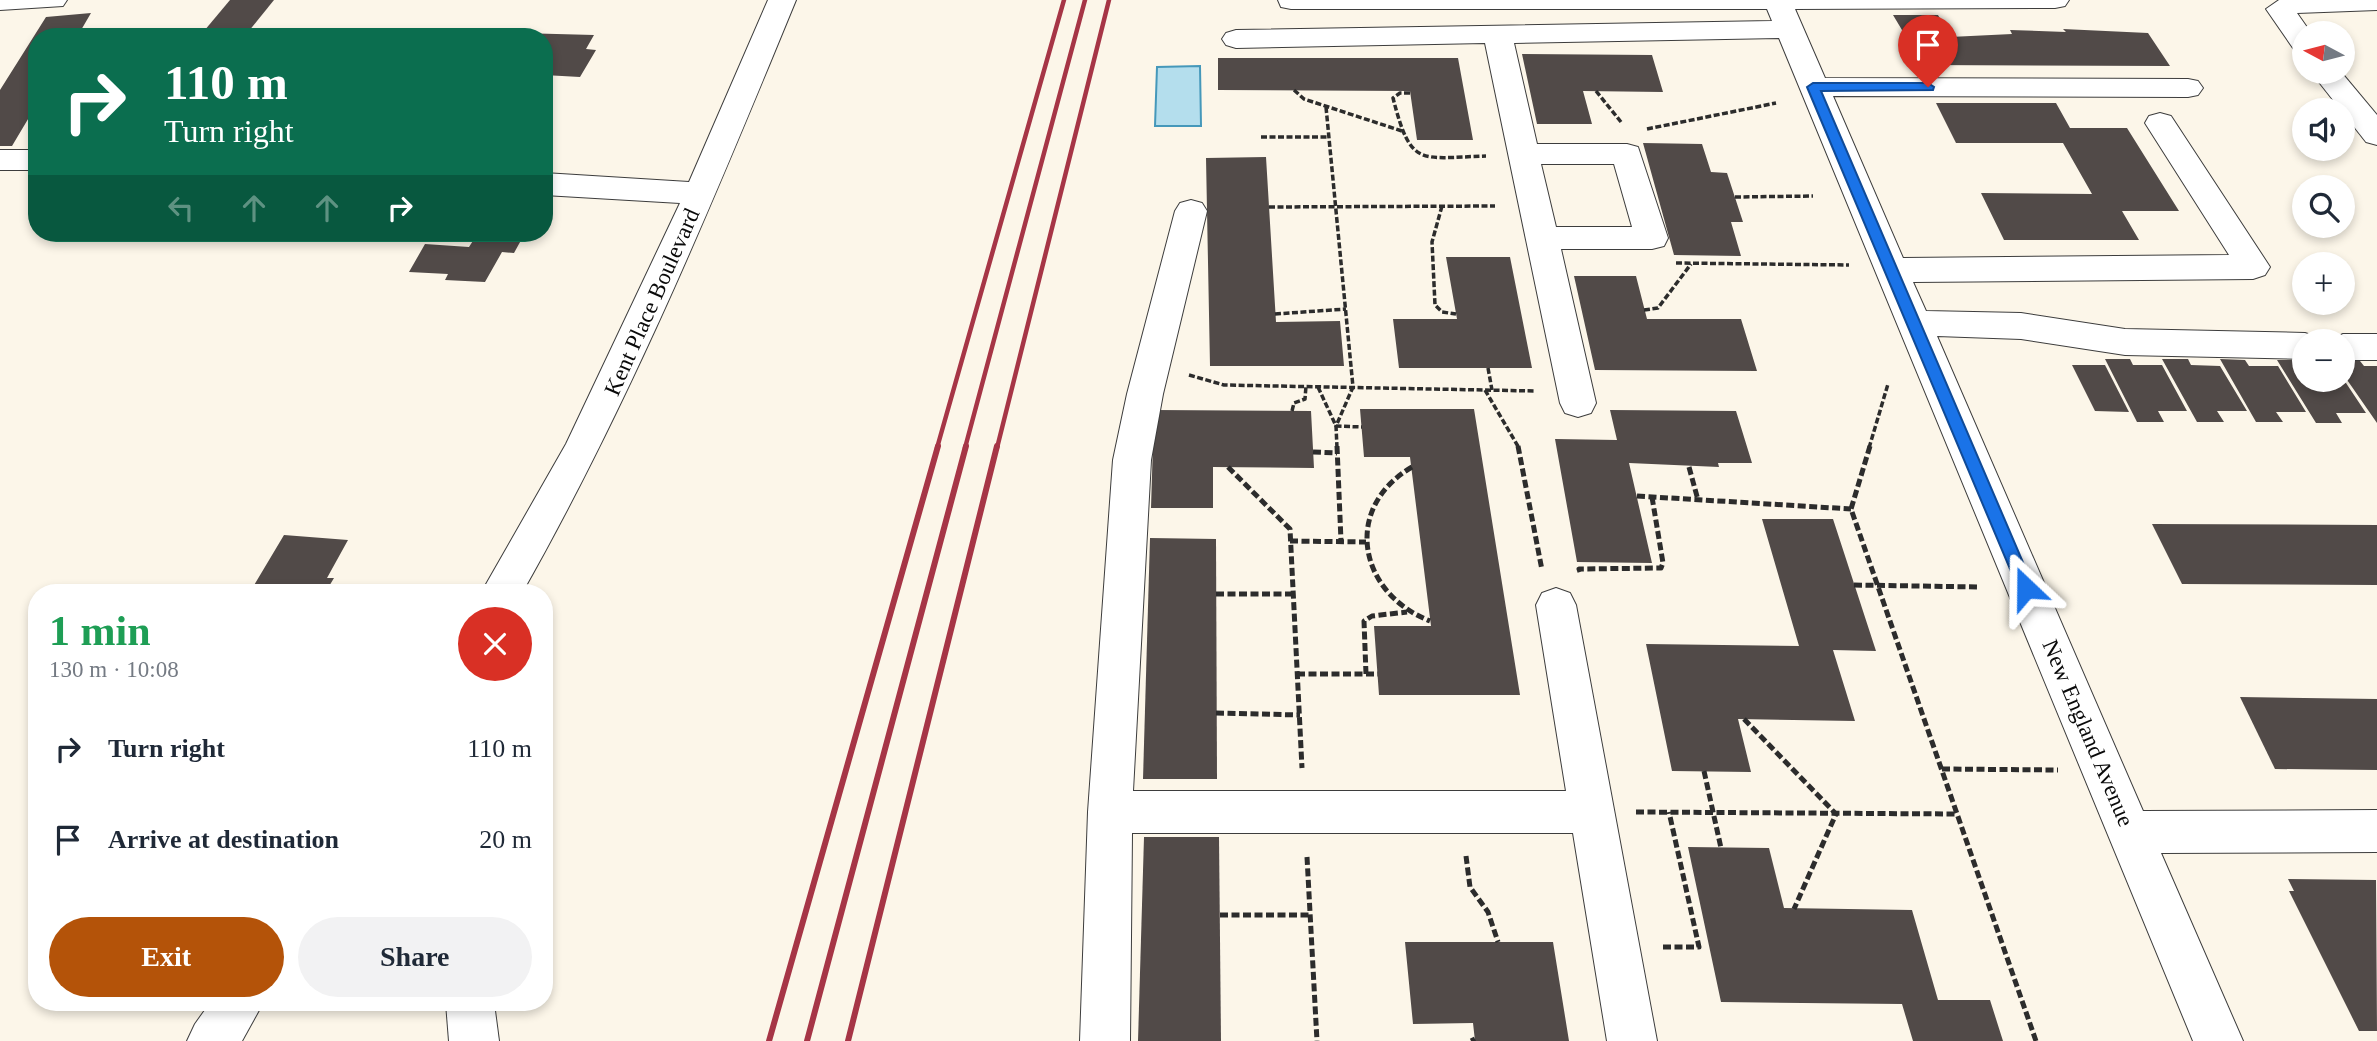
<!DOCTYPE html>
<meta charset="utf-8">
<style>
body{margin:0;font-family:Georgia,serif;background:#f2f2f3;color:#1f2937;height:100vh;display:flex;flex-direction:column;font-size:26px;white-space:nowrap}
*{box-sizing:border-box;margin:0}
p{font-size:23px;color:#747a83}
.icon{flex:none;width:38px;height:38px;fill:none;stroke:currentColor;stroke-width:2;stroke-linecap:round;stroke-linejoin:round}
.map{position:relative;flex:1;overflow:hidden}
.sheet{position:absolute;left:28px;top:584px;width:525px;height:427px;display:flex;flex-direction:column;background:#fff;border-radius:28px;box-shadow:0 4px 10px #0003}
.sheet>*{flex:none}
.hud{position:absolute;left:28px;top:28px;width:525px;height:214px;border-radius:28px;box-shadow:0 4px 10px #0003;background:#0b6e4f;color:#fff;overflow:hidden}
.needle{width:46px;rotate:277deg}
.controls{position:absolute;left:2292px;top:21px;display:grid;gap:14px}
.controls a{display:grid;place-items:center;width:63px;height:63px;border-radius:50%;background:#fff;box-shadow:0 4px 10px #0003;font-size:35px}
.pin{position:absolute;display:grid;place-items:center;width:60px;height:60px;color:#fff;margin:-72px -30px;border-radius:50% 50% 50% 0;rotate:-45deg;box-shadow:0 0 7px #0007}
.pin .icon{rotate:45deg}
.me{position:absolute;width:77px;margin:-38px;rotate:337deg;stroke-linejoin:round;filter:drop-shadow(0 0 5px #0008)}
.turn{display:flex;align-items:center;gap:24px;height:147px;padding:0 21px;font-size:32px}
.turn .icon{width:91px;height:91px;stroke-width:2.5}
.turn b{display:block;font-size:49px;line-height:60px}
.lanes{display:flex;align-items:center;height:66px;padding:0 21px;background:#0003;justify-content:center;gap:35px;direction:ltr}
.lanes .off{opacity:.35}
.round{display:grid;place-items:center;flex:none;width:74px;height:74px;border-radius:37px;background:#f2f2f3}
.head{display:flex;align-items:center;justify-content:space-between;height:119px;padding:0 21px}
h1{font-size:42px;font-weight:600;line-height:52px;color:#1e9e55}
.action{display:flex;gap:14px;margin-top:auto;padding:14px 21px}
.action a{flex:1;height:80px;border-radius:42px;background:#b45309;color:#fff;font-size:28px;font-weight:600;line-height:80px;text-align:center}
.action a+a{background:#f2f2f3;color:#1f2937}
ul{padding:0;list-style:none}
li{display:flex;align-items:center;gap:21px;height:91px;padding:0 21px}
li div{flex:1}
li b{display:block;font-size:26px}
li em{font-style:normal}
.map>svg:first-child{display:block}
</style>
<div class="map">
<svg width="2377" height="1041" viewBox="0 0 2377 1041">
<rect width="100%" height="100%" fill="#fcf6e9"/>
<polygon fill="#b4deed" stroke="#4598ba" stroke-width="2" points="1200,66 1201,126 1155,126 1157,67"/>
<g fill="#514a48">
<polygon points="230,0 274,0 244,37 199,37"/>
<polygon points="91,13 77,37 37,37 37,104 12,146 0,146 0,90 46,17"/>
<polygon points="1893,15 1938,15 1950,37 2012,34 2010,30 2066,32 2063,29 2148,33 2170,66 1923,65"/>
<polygon points="519,33 594,35 586,49 596,50 580,77 544,75 544,37 517,37"/>
<polygon points="1522,54 1652,55 1663,92 1583,91 1592,124 1537,124"/>
<polygon points="1218,58 1458,58 1473,140 1417,140 1410,91 1218,90"/>
<polygon points="1936,103 2056,103 2070,128 2127,128 2179,211 2122,211 2139,240 2004,240 1981,193 2092,194 2063,143 1956,143"/>
<polygon points="1643,143 1702,144 1711,172 1727,173 1743,222 1731,222 1741,256 1674,255"/>
<polygon points="1266,157 1276,322 1340,321 1344,366 1210,366 1206,158"/>
<polygon points="478,233 525,233 514,253 502,252 485,282 445,280 448,274 409,272 425,244 469,247"/>
<polygon points="1446,257 1510,257 1532,368 1399,368 1393,319 1457,319"/>
<polygon points="1574,276 1636,276 1647,319 1741,319 1757,371 1595,370"/>
<polygon points="2105,359 2130,359 2133,365 2162,365 2187,411 2158,411 2164,422 2137,422"/>
<polygon points="2162,359 2188,359 2191,365 2220,366 2247,411 2217,411 2224,422 2197,422"/>
<polygon points="2220,359 2245,360 2249,366 2278,366 2306,412 2276,412 2283,422 2256,422"/>
<polygon points="2277,360 2302,360 2305,380 2344,380 2366,413 2336,413 2342,423 2316,423"/>
<polygon points="2343,361 2360,361 2364,366 2377,366 2377,423 2343,374"/>
<polygon points="2072,365 2105,365 2129,412 2095,411"/>
<polygon points="1360,409 1474,409 1520,695 1379,695 1374,626 1431,626 1410,457 1364,457"/>
<polygon points="1154,410 1311,411 1314,468 1213,467 1213,508 1151,508"/>
<polygon points="1610,410 1736,411 1752,463 1718,463 1719,467 1629,463 1652,563 1577,562 1555,439 1617,440"/>
<polygon points="1762,519 1833,519 1876,651 1833,650 1855,721 1738,719 1751,772 1672,771 1646,644 1799,646"/>
<polygon points="2152,524 2377,525 2377,585 2182,584"/>
<polygon points="284,535 348,540 327,578 334,578 325,593 231,593 235,585 253,587"/>
<polygon points="1150,538 1216,539 1217,779 1143,779"/>
<polygon points="2240,697 2377,699 2377,770 2275,769"/>
<polygon points="1144,837 1219,837 1221,1041 1138,1041"/>
<polygon points="1688,847 1769,848 1784,908 1912,910 1938,1000 1990,1000 2003,1041 1913,1041 1902,1004 1721,1002"/>
<polygon points="2288,879 2376,880 2377,1031 2359,1031 2289,891 2294,891"/>
<polygon points="1405,942 1553,942 1569,1041 1475,1041 1473,1023 1413,1024"/>
</g>
<g fill="none" stroke-linecap="round" stroke-linejoin="round">
<g stroke="#3d3d3d" stroke-width="2">
<g id="minor">
<polygon points="0,0 67,0 63,6 0,10"/>
<path d="M 768,0 L 796,0 C 713,202 630,402 522,593 L 481,593 L 566,444 L 680,203 L 544,195 L 544,173 L 689,182 Z"/>
<path d="M 1278,0 L 2069,0 L 2065,6 L 2055,8 L 1795,9 L 1825,78 L 2188,79 L 2198,81 L 2203,88 L 2198,95 L 2188,97 L 1833,96 L 1903,258 L 2229,255 L 2145,123 L 2149,116 L 2160,113 L 2171,116 L 2270,267 L 2265,275 L 2253,279 L 1913,282 L 1926,311 L 2021,313 L 2125,329 L 2305,333 L 2317,337 L 2320,341 L 2305,341 L 2305,359 L 2125,355 L 2021,339 L 1937,336 L 2143,811 L 2377,810 L 2377,852 L 2161,853 L 2243,1041 L 2193,1041 L 1779,38 L 1514,43 L 1537,144 L 1627,144 L 1638,147 L 1668,238 L 1664,246 L 1652,249 L 1561,249 L 1596,403 L 1591,413 L 1578,417 L 1565,413 L 1560,403 L 1485,43 L 1236,48 L 1226,45 L 1222,39 L 1226,33 L 1236,30 L 1772,21 L 1767,9 L 1291,9 L 1281,7 ZM 1541,164 L 1614,164 L 1632,227 L 1556,227 Z"/>
<polygon points="2279,0 2377,0 2377,10 2297,13 2311,33 2305,33 2305,54 2295,51 2266,9"/>
<polygon points="2311,72 2341,72 2377,115 2377,145 2366,142"/>
<rect x="0" y="150" width="37" height="20"/>
<polygon points="1191,200 1202,203 1207,211 1163,394 1151,460 1133,791 1566,791 1536,605 1542,593 1556,588 1570,593 1576,605 1657,1041 1607,1041 1573,833 1132,833 1130,1041 1080,1041 1088,812 1113,460 1127,394 1175,211 1180,203"/>
<polygon points="2343,334 2377,334 2377,360 2343,360 2343,341 2329,341"/>
<polygon points="210,1003 263,1003 242,1041 187,1041 195,1024"/>
<polygon points="446,1003 494,1003 499,1041 449,1041"/>
</g>
</g>
<g stroke="#2c2c2c" stroke-width="3.5" stroke-dasharray="6 2.5" stroke-linecap="butt">
<polyline points="1294,90 1304,99 1402,131"/>
<polyline points="1596,91 1621,122"/>
<path d="M 1410,93 L 1400,93 L 1393,98 C 1411,168 1419,158 1486,156"/>
<polyline points="1326,107 1353,387 1336,426 1337,448"/>
<polyline points="1647,129 1776,103"/>
<polyline points="1261,137 1329,137"/>
<polyline points="1735,197 1813,196"/>
<polyline points="1442,206 1432,242 1435,305 1442,312 1456,314"/>
<polyline points="1269,207 1495,206"/>
<polyline points="1676,263 1849,265"/>
<polyline points="1644,310 1658,308 1691,264"/>
<polyline points="1275,314 1346,309"/>
<polyline points="1488,368 1492,390"/>
<polyline points="1189,375 1224,385 1536,391"/>
<polyline points="1318,387 1336,426 1362,427"/>
<polyline points="1485,390 1519,448"/>
<polyline points="1292,411 1294,403 1305,399 1306,386"/>
<polyline points="1869,448 1888,384"/>
</g>
<g stroke="#2c2c2c" stroke-width="5" stroke-dasharray="8 3.5" stroke-linecap="butt">
<polyline points="1337,446 1341,541"/>
<polyline points="1518,446 1542,570"/>
<polyline points="1870,446 1851,509 2036,1041"/>
<polyline points="1313,452 1337,453"/>
<polyline points="1228,467 1290,529 1302,768"/>
<path d="M 1412,467 C 1342,508 1358,593 1430,621"/>
<polyline points="1689,467 1698,500"/>
<polyline points="1637,496 1851,509"/>
<polyline points="1290,541 1366,542"/>
<polyline points="1580,572 1579,569 1661,568 1663,563 1652,497"/>
<polyline points="1854,585 1980,587"/>
<polyline points="1216,594 1293,594"/>
<polyline points="1297,674 1378,674"/>
<polyline points="1366,674 1364,621 1372,616 1407,612"/>
<polyline points="1216,713 1300,715"/>
<polyline points="1744,719 1836,814 1794,909"/>
<polyline points="1942,769 2058,770"/>
<polyline points="1704,771 1721,848"/>
<polyline points="1636,812 1957,814"/>
<polyline points="1466,856 1470,887 1488,912 1498,942"/>
<polyline points="1307,857 1317,1041"/>
<polyline points="1220,915 1311,915"/>
<polyline points="1663,947 1699,947 1669,812"/>
<polyline points="1471,1041 1475,1039"/>
</g>
<use href="#minor" fill="#fff" fill-rule="evenodd"/>
<g stroke="#a63546" stroke-width="4.5">
<polyline points="937,448 1064,0"/>
<polyline points="965,448 1085,0"/>
<polyline points="997,448 1109,0"/>
</g>
<g stroke="#a63546" stroke-width="6">
<polyline points="769,1041 938,446"/>
<polyline points="807,1041 966,446"/>
<polyline points="848,1041 997,446"/>
</g>
</g>
<polygon fill="#1a73e8" stroke="#114b97" stroke-width="2" points="1928,83 1934,87 1933,90 1821,91 2034,588 2026,595 2018,588 1807,87 1813,83"/>
<g text-anchor="middle" dominant-baseline="central" stroke-width="7" stroke-linejoin="round" paint-order="stroke">
<g font-size="23" fill="#0a0a0a" stroke="#fff">
<text transform="translate(652 302) rotate(-66)">Kent Place Boulevard</text>
<text transform="translate(2088 733) rotate(67)">New England Avenue</text>
</g>
</g>
</svg>
<div class="controls">
<a><svg class="needle" viewBox="-14 -14 28 28"><path d="M0-13l5 13h-10z" fill="#e53935"/><path d="M0 13l5-13h-10z" fill="#747a83"/></svg></a>
<a><svg class="icon" aria-label="sound" viewBox="0 0 24 24"><path d="M4 9h4l5-4v14l-5-4H4zM17 9q2 3 0 6"/></svg></a>
<a><svg class="icon" aria-label="search" viewBox="0 0 24 24"><circle cx="10" cy="10" r="6"/><path d="M15 15l6 6"/></svg></a>
<a>+</a>
<a>−</a>
</div>
<div class="pin" style="left:1928px;top:87px;background:#d93025"><svg class="icon" aria-label="arrive" viewBox="0 0 24 24"><path d="M6 21V4h12l-3 4 3 4H6"/></svg></div>
<svg class="me" style="left:2026px;top:588px" viewBox="-20 -20 40 40"><path d="M0-17L14 15 0 8-14 15z" fill="#1a73e8" stroke="#fff" stroke-width="4"/></svg>
<div class="hud">
<div class="turn"><svg class="icon" aria-label="right" viewBox="0 0 24 24"><path d="M7 20v-9h11M14 6l5 5-5 5"/></svg><div><b>110 m</b>Turn right</div></div>
<div class="lanes"><svg class="icon off" aria-label="left" viewBox="0 0 24 24"><path d="M17 20v-9H6M10 6l-5 5 5 5"/></svg><svg class="icon off" aria-label="ahead" viewBox="0 0 24 24"><path d="M12 20V5M6 11l6-6 6 6"/></svg><svg class="icon off" aria-label="ahead" viewBox="0 0 24 24"><path d="M12 20V5M6 11l6-6 6 6"/></svg><svg class="icon" aria-label="right" viewBox="0 0 24 24"><path d="M7 20v-9h11M14 6l5 5-5 5"/></svg></div>
</div>
<section class="sheet">
<div class="head"><div><h1>1 min</h1><p>130 m · 10:08</p></div><a class="round" style="background:#d93025;color:#fff"><svg class="icon" aria-label="close" viewBox="0 0 24 24"><path d="M6 6l12 12M18 6L6 18"/></svg></a></div>
<ul>
<li><svg class="icon" aria-label="right" viewBox="0 0 24 24"><path d="M7 20v-9h11M14 6l5 5-5 5"/></svg><div><b>Turn right</b></div><em>110 m</em></li>
<li><svg class="icon" aria-label="arrive" viewBox="0 0 24 24"><path d="M6 21V4h12l-3 4 3 4H6"/></svg><div><b>Arrive at destination</b></div><em>20 m</em></li>
</ul>
<div class="action"><a>Exit</a><a>Share</a></div>
</section>
</div>
